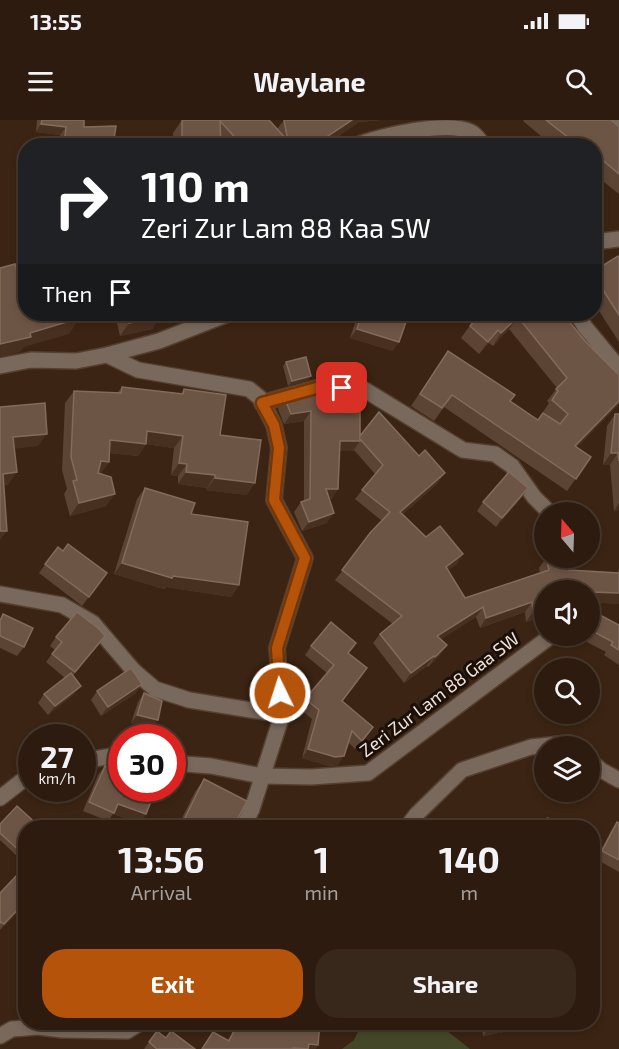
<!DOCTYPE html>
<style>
body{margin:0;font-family:"Exo 2",sans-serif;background:#38281c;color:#f1f3f6;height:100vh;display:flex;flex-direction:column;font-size:22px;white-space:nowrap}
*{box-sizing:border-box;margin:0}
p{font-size:20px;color:#a6a19e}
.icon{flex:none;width:33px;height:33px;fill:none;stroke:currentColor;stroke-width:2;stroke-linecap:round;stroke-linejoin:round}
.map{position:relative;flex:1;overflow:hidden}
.side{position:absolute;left:18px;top:700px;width:582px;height:210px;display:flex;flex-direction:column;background:#2c1b0e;border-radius:24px;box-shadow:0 3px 9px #0003,0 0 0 2px #48392e}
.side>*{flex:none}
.top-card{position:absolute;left:18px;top:18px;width:584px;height:183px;border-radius:24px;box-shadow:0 3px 9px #0003,0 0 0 2px #48392e;background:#202124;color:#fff;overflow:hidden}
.needle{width:39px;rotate:341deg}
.buttons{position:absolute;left:534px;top:382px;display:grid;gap:12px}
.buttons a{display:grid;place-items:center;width:66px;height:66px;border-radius:50%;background:#2c1b0e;box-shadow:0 3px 9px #0003,0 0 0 2px #48392e;font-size:30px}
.speed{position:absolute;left:18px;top:604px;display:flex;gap:12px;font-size:30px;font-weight:700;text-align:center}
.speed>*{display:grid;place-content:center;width:78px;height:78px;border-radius:50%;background:#2c1b0e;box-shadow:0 3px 9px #0003,0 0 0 2px #48392e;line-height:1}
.speed small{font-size:15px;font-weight:400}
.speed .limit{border:9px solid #d22;background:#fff;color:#111}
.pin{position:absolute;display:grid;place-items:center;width:51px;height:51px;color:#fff;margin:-26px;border-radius:12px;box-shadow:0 3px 9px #0006}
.me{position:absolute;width:66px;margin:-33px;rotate:356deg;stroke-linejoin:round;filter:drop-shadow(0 0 4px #0008)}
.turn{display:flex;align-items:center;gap:21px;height:126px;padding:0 24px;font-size:27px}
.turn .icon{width:78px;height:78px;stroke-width:2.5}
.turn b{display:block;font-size:42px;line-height:51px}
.then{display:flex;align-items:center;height:57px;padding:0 24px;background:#0003;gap:12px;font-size:22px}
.eta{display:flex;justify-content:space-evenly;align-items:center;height:102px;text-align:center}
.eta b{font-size:36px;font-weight:700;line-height:42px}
.primary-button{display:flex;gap:12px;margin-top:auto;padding:12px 24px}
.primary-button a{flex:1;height:69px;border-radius:24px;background:#b45309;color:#fff;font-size:24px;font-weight:700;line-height:69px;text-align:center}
.primary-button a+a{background:#38281c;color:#f1f3f6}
.status{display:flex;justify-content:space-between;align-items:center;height:42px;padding:0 30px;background:#2c1b0e;direction:ltr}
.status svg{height:16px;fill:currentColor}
header{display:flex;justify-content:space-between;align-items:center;height:78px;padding:0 24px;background:#2c1b0e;font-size:27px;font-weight:700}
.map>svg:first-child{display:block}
</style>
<div class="status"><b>13:55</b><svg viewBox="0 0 49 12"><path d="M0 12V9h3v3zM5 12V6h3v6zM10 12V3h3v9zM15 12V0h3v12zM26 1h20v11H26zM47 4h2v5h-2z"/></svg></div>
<header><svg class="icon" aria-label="menu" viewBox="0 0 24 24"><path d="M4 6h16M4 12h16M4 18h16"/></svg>Waylane<svg class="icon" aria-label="search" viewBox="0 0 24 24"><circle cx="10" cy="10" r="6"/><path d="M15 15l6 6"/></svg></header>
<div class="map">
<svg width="619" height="929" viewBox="0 0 619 929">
<rect width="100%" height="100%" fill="#3b2413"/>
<polygon fill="#454828" points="362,903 437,903 470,929 342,929 354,920"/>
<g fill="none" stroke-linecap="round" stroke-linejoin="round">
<g stroke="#553f2f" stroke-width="18">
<g id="minor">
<polyline points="612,0 619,6"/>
<path d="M 354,26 C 381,16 446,0 471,12 C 476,14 480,21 484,26"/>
<polyline points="594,122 619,119"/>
<polyline points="577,194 585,207 619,248"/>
<polyline points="107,235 138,250 249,269 260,278 274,305 279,328 274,380 305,438 277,528 282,595 252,689 243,708"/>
<polyline points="0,246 31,240 76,241 107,235 159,221 228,194"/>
<polyline points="262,283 320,267 365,270 463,330 495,334 512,346 534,377 550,393"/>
<polyline points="0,474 62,485 93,503 134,551 155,569 189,580 282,595"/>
<polyline points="82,641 112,636 122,637"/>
<polyline points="590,641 601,650 619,660"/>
<polyline points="172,643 211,646 262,656 311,657 368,653 551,516"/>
<polyline points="0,678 32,653"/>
<polyline points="406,708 417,694 462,650 531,627 569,623 574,627"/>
<polyline points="0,916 12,909 38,907 62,910 127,911 140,903"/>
</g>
</g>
<use href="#minor" stroke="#79695d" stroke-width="15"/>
</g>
<g fill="#5c4434">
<polygon points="37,0 84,0 84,7 113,26 59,26 60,15 36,12"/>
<polygon points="182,0 269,0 277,9 284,0 381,0 359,2 324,26 222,26 221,24 221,26 173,26 173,13"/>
<polygon points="524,0 611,0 619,7 619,74 594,54 594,26 553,26 523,1"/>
<polygon points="619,138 619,222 594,183 594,151"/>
<polygon points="115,194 160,194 152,209 120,216"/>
<polygon points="360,194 380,194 393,231 350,218 357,197"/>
<polygon points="466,194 563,194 585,221 619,255 619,284 577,327 591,337 567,371 444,287 434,301 411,286 439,244 510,281 538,300 550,298 543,292 549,283 547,281 557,268 509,209 493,226 489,223 479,234 461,218 471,204 464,197"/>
<polygon points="286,242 311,256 308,260 288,266 283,246"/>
<polygon points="122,267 181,274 184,269 220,315 247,375 206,370 207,368 178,364 178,356 171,355 174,328 146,324 138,336 109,333 109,342 100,354 106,386 70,396 64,374 67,369 62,350 65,283 74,271 117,273"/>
<polygon points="300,275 360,316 438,363 403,394 426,417 457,444 448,450 465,478 540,453 539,448 546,438 569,450 617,453 619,449 619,484 590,482 590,471 544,471 544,497 526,502 525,492 480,508 476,497 441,519 447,525 440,535 428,547 427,546 404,563 373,523 380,514 393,504 335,460 382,401 355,379 375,354 354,330 353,331 340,331 332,379 329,379 327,403 302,411 294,392 301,382 304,381 304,301 284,304 278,289 285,279 299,277"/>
<polygon points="615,294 619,294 619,390 614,391 610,345 603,345 607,306"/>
<polygon points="145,368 191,394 239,465 231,477 166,467 164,469 114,454 137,379"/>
<polygon points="528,368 522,377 496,407 477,391 483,382"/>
<polygon points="58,427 63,431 107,453 82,486 39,453"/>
<polygon points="3,494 24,527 17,536 0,528 0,499"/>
<polygon points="598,494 619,505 619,545 604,535 606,532 583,520 585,516 590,516 590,507"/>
<polygon points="105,516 73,556 74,574 48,595 38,583 44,574 65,558 46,542 55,530 50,526 56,517"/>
<polygon points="311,526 349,534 361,557 342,581 373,607 355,629 348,622 338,645 329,646 302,638 312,599 299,588 305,579 327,553 305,535"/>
<polygon points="97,571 136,573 101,596 91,580"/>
<polygon points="144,573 151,609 131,603 138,582"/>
<polygon points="105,646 146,694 140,703 113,694 108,701 83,691 98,655"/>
<polygon points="204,659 233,708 177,708 195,672"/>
<polygon points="617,702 619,703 619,752 596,739 611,711"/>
<polygon points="0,704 26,735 21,740 0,720"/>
<polygon points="0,773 26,783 0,810"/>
<polygon points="237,903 320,903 318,925 315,929 201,929 213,912 228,920"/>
<polygon points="481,903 514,903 509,911 483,916"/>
<polygon points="157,911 166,918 195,929 144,929"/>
</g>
<g fill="#483020">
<polygon points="352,0 381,0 359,2 324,26 313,26"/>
<polygon points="41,4 66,7 60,15 36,12"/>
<polygon points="161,196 152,209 120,216 129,203"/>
<polygon points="518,197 509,209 493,226 501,213"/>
<polygon points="80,198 69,214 24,227 20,232 0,237 0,224 30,213"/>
<polygon points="357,209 399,222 393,231 350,218"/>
<polygon points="498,210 489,223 479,234 488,222"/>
<polygon points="311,256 308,260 288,266 292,261"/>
<polygon points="619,281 619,284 566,338 575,326"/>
<polygon points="311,291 304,301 284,304 291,294"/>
<polygon points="147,311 183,316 174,328 146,324 138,336 101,332 110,320"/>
<polygon points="47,314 38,326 5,330 13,317"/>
<polygon points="340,321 360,321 353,331 333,331"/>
<polygon points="611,333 618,333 610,345 603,345"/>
<polygon points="101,341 109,342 100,354 92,353"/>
<polygon points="179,343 187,344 178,356 171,355"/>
<polygon points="17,352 8,365 0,366 3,354"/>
<polygon points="186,352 215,355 207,368 178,364"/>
<polygon points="445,353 438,363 394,402 400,392"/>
<polygon points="215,358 255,363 247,375 206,370"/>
<polygon points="528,368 522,377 496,407 502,398"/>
<polygon points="326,369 338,369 332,379 319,378"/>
<polygon points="115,374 106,386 70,396 79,383"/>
<polygon points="619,383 619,390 614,391"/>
<polygon points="334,393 327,403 302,411 309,402"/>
<polygon points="0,411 7,411 0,420"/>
<polygon points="463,434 457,444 439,457 446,447"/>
<polygon points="122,443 239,465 231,477 166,467 164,469 114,454"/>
<polygon points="590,472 619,473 619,484 590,482"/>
<polygon points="532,482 525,492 480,508 486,498"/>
<polygon points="483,487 476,497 431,526 437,516"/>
<polygon points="544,489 544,497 526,502 533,492"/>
<polygon points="105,516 99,525 69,561 75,552"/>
<polygon points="447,525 440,535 428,547 435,537"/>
<polygon points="434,536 427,546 404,563 411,553"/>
<polygon points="142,564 136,573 101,596 108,587"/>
<polygon points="81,566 74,574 48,595 55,586"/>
<polygon points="137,595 158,600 151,609 131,603"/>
<polygon points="308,629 344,636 338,645 329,646 302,638"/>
<polygon points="118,684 146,694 140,703 113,694"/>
<polygon points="26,781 26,783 0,810 4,804"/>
<polygon points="511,903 514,903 509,911 483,916 490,907"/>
<polygon points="309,924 318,925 315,929 306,929"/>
</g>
<g fill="#6d5546" stroke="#826b5d" stroke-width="1.5">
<polygon points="42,0 84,0 84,7 116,6 113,26 64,26 66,7 41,4"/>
<polygon points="182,0 269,0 288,21 284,0 352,0 313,26 243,26 220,1 221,26 182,26"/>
<polygon points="546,0 611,0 619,7 619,54 594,33 594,26 584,26 583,24 582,26 579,26"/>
<polygon points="618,136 619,138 619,195 594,156 594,151"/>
<polygon points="15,144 18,154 26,152 26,194 79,194 80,198 30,213 31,217 0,224 0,148"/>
<polygon points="127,194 160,194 161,196 129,203"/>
<polygon points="362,194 380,194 406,202 399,222 357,209"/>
<polygon points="481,194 563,194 585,221 619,255 619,281 575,326 591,337 576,359 452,275 442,288 420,274 448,231 515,275 510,281 538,300 543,293 560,304 568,294 552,280 558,271 556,269 567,258 518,197 501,213 498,210 488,222 470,206"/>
<polygon points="306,237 311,256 292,261 286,242"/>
<polygon points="122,267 183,274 184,269 226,275 220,315 261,320 255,363 215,358 215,355 186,352 187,344 179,343 183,316 147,311 146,324 110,320 109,342 101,341 98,353 111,357 115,374 79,383 73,361 77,360 71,337 74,271 121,273"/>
<polygon points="320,269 360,270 360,316 379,292 419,336 425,330 445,353 400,392 426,417 440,406 463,434 446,447 465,478 549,450 546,438 566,438 569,450 619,453 619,473 590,472 590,471 544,471 544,489 533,492 532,482 486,498 483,487 437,516 447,525 435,537 434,536 411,553 380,514 402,496 342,450 370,413 390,392 362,370 383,345 360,319 360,321 340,321 338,369 326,369 334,393 309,402 301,382 310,379 311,291 291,294 285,279 301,276 300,275"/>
<polygon points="45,283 47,314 13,317 17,352 3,354 7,411 0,411 0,287"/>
<polygon points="615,294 619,294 619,341 618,333 611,333"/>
<polygon points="509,352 528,368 502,398 483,382"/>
<polygon points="145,368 195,383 191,394 248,402 239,465 173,456 172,458 122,443"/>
<polygon points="68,424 107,453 89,477 45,444 58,427 63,431"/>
<polygon points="77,492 99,509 105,516 75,552 52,534 62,522 56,517"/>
<polygon points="3,494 33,508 24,527 0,516 0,501"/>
<polygon points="598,494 619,505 619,530 611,525 613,522 590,510"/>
<polygon points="331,502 356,523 348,533 367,548 342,581 373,607 362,621 352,611 344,636 335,637 308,629 319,590 305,579 334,545 311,526"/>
<polygon points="131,548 142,564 108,587 97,571"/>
<polygon points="71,553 81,566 55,586 44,574"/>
<polygon points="144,573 162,581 158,600 137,595"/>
<polygon points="105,646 122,653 122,669 156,669 146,694 118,684 114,693 89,682"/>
<polygon points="204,659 247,681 233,708 180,708"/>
<polygon points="17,686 41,708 26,708 26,733 24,735 0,713 0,704"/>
<polygon points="548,698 553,708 526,708"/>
<polygon points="617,702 619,703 619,740 602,731"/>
<polygon points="17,755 26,763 26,781 4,804 1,802 0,803 0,773"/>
<polygon points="238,903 260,903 264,905 264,903 320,903 318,925 309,924 308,929 293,928 293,929 202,929 213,912 229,921"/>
<polygon points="489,903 511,903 490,907"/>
<polygon points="157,911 166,918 171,911 195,929 157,929 149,922"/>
</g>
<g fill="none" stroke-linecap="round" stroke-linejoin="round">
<g stroke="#753606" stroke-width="15">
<polyline id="route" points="280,573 277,528 305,438 274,380 279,328 274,305 262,283 320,267 342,268"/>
</g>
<use href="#route" stroke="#b45309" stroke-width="10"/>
</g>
<g text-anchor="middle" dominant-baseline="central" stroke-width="6" stroke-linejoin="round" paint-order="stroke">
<g font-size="18" fill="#f3e3d9" stroke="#1a1009">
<text transform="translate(439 574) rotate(-37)">Zeri Zur Lam 88 Gaa SW</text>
</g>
</g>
</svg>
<div class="buttons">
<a><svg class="needle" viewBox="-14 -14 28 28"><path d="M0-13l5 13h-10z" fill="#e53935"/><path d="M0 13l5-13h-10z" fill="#a6a19e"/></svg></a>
<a><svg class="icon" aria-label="sound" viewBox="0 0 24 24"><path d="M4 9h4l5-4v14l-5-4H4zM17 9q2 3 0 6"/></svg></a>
<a><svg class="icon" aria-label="search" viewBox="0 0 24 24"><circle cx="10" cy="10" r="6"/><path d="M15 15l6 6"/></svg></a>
<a><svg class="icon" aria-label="layers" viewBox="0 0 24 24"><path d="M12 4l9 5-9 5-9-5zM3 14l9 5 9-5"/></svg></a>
</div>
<div class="speed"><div>27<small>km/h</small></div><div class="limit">30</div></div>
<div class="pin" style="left:342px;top:268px;background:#d93025"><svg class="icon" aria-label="arrive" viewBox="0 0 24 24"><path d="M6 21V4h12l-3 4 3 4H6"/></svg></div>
<svg class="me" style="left:280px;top:573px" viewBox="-20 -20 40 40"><circle r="17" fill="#b45309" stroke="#fff" stroke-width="3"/><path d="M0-11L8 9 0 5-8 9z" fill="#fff"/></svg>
<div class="top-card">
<div class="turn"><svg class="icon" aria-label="right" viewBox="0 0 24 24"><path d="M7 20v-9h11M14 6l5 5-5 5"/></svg><div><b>110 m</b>Zeri Zur Lam 88 Kaa SW</div></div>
<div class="then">Then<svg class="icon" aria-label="arrive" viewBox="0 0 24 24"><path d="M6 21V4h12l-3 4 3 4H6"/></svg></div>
</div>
<section class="side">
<div class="eta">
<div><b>13:56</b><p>Arrival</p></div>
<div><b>1</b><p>min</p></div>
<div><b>140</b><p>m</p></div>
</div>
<div class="primary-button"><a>Exit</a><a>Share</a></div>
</section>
</div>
